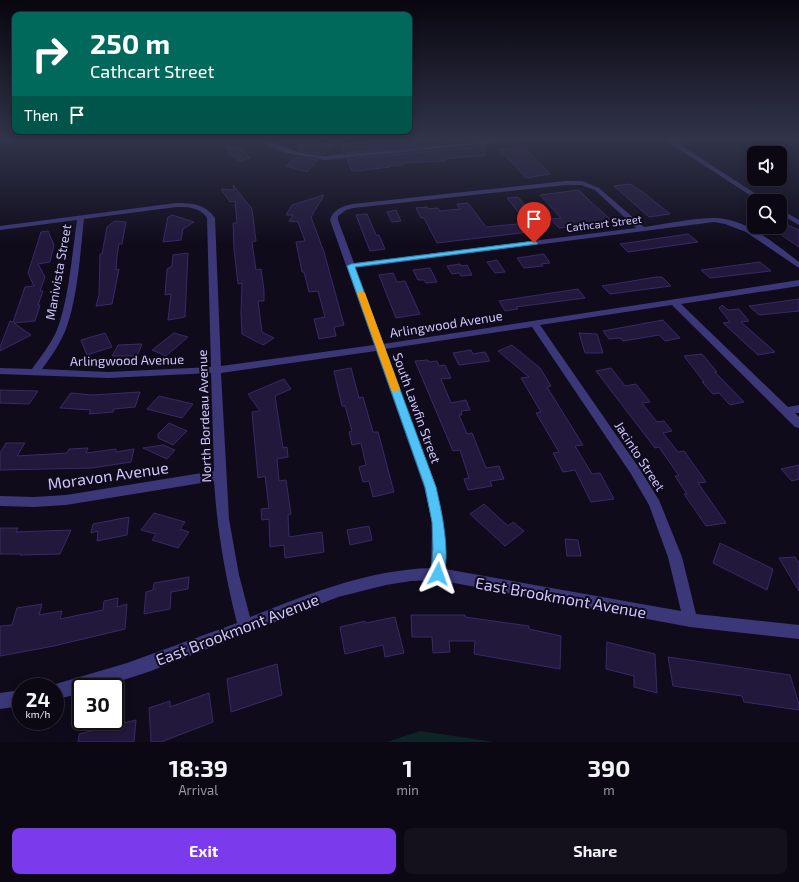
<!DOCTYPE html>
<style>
body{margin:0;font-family:"Exo 2",sans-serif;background:#14111d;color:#f1f3f6;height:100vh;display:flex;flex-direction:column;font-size:15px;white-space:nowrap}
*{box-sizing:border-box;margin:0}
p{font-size:13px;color:#9a9aa0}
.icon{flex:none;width:22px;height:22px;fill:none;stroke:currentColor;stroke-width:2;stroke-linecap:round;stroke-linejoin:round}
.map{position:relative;height:742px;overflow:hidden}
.drawer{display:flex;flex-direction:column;background:#0b0814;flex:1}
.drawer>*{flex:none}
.top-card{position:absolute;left:12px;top:12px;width:400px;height:122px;border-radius:8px;box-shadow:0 2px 10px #0003,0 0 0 1px #2b2934;background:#00695c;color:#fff;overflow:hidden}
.controls{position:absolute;left:747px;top:146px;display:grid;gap:8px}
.controls a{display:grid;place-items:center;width:40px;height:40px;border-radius:8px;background:#0b0814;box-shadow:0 2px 10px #0003,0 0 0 1px #2b2934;font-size:20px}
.speed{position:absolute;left:12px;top:678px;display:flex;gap:8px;font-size:20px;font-weight:700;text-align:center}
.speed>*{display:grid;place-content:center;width:52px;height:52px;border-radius:50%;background:#0b0814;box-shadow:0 2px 10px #0003,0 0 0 1px #2b2934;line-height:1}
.speed small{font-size:10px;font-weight:400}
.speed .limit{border:2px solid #111;border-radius:6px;background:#fff;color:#111}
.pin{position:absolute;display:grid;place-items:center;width:34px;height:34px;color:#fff;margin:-41px -17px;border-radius:50% 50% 50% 0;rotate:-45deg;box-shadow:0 0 4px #0007}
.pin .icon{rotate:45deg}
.me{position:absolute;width:44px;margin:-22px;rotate:4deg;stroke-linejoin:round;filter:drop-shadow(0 0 3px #0008)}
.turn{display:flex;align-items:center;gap:14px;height:84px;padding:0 12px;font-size:18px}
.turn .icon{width:52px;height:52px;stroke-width:2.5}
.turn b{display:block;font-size:28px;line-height:34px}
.then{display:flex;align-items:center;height:38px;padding:0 12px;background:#0003;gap:8px;font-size:15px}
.eta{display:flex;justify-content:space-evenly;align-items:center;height:68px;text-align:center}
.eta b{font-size:24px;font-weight:700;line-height:28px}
.primary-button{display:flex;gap:8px;margin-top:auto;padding:8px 12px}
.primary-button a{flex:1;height:46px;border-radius:8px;background:#7c3aed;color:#fff;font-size:16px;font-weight:700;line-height:46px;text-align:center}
.primary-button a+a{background:#14111d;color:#f1f3f6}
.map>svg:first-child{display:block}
</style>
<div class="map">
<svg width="799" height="742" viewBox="0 0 799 742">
<rect width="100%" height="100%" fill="#0f0b1b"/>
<polygon fill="#0e2525" points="420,731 494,742 387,742"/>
<g fill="#21183c" stroke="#392a67">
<polygon points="298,140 317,140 317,143 333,145 324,154 301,152"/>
<polygon points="379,140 483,140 345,153 341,144"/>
<polygon points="225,145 243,150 250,158 240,161 234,157"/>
<polygon points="485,146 486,155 444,159 445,161 402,163 402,165 389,166 390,167 356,171 352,171 347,159"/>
<polygon points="524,147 530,153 550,174 526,178 499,149"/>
<polygon points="296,157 318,160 307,172 286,166"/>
<polygon points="630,184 643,192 670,214 649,217 614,186"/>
<polygon points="233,185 252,209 256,241 252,242 256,270 261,269 264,290 264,301 258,301 262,332 274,338 263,345 242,334 241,314 242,283 238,284 234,249 233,223 237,223 235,201 230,202 221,189 234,190"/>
<polygon points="579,190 589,200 612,221 568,225 570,227 559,228 551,219 561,218 540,195"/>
<polygon points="324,195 311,217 324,252 344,325 334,327 336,336 319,339 314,319 325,317 318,291 309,292 304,272 302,272 296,242 305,241 298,222 289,221 293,215 286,215 292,205"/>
<polygon points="518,197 545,228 537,229 538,231 437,243 424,218 421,218 416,208 427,207 428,209 438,208 440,211 460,209 457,204 468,203 486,227 527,223 507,198"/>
<polygon points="396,210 401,221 392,222 387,212"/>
<polygon points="367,214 376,235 379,235 385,249 370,251 356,215"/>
<polygon points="172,215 194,222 183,229 181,240 163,242 168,217"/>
<polygon points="115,221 126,222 122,244 119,244 117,256 116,270 119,269 112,304 96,306 99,295 100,254 102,254 107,227"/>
<polygon points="780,222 799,230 799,247 780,234"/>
<polygon points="48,231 54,245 50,262 38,264 45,277 40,291 43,291 38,305 40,305 35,321 14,323 31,335 0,351 0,347 10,321 13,322 25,287 34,286 28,273 41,232"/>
<polygon points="688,234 698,242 628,252 620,244"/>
<polygon points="188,253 185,317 168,320 171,294 165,295 167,269 172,266 173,255"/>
<polygon points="544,254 550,263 541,264 543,266 524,268 517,258"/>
<polygon points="497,260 505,272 495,273 487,262"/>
<polygon points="760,262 771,271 710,278 701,270"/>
<polygon points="460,264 461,266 467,265 472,275 461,276 459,273 452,274 447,266"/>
<polygon points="430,268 437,282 426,283 424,280 418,280 413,270"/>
<polygon points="393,273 397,282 405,281 420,314 396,318 379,275"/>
<polygon points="656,277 662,277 671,286 610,294 602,286"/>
<polygon points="578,289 585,298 516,307 518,309 505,311 499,301"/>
<polygon points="799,299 799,311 759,315 749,306"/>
<polygon points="722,305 728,310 739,309 749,321 741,322 775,352 758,355 723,323 730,322 719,308"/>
<polygon points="663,320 680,338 665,341 659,335 623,341 620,338 609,339 603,331"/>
<polygon points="105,333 112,347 87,355 81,340"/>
<polygon points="174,333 188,337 166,356 152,350"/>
<polygon points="579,333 597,334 603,353 585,353"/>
<polygon points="142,344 137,356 112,356 118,345"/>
<polygon points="512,345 540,368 551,386 547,387 583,445 575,446 592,474 600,473 614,499 591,502 575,470 563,472 553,453 559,452 536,413 541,412 521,378 529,377 498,351"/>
<polygon points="471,350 473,354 485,352 490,361 459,365 453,353"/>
<polygon points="702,354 717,372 715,372 744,402 730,405 719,393 713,394 702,382 704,382 684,356"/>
<polygon points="428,360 429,362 437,361 439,366 445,365 451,378 441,379 451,403 466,400 470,410 461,411 462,415 459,415 467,434 472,433 486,468 499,466 504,479 490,481 492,486 468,490 464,479 469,478 460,450 453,451 415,361"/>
<polygon points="351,368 359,398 363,397 373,432 378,432 394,492 373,497 369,481 363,482 359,467 366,465 361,443 352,445 349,432 352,431 345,406 342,406 334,371"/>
<polygon points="611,368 625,386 636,384 650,402 642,403 657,422 664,421 672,431 663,433 678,452 684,451 706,482 698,483 726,523 706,526 684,494 687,494 675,476 679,476 659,447 655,448 596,371"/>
<polygon points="284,379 291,389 275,396 283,448 287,447 288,457 277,459 279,481 286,480 291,514 288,515 289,537 322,532 324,552 285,558 284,545 270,547 269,519 262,520 261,509 269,508 265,476 258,478 252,412 260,411 248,394"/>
<polygon points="0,390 38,391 29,404 0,403"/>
<polygon points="140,392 135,407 114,409 113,412 89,414 91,410 60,408 71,393 92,395"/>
<polygon points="159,396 193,404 182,418 147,409"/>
<polygon points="169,423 187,431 173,445 158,438 158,434"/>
<polygon points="6,443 25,443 17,456 67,453 69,449 88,448 86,453 116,449 116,452 134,449 131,462 92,468 0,470 0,453"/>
<polygon points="163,445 175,450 167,459 143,448"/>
<polygon points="799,465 799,479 792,481 781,469"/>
<polygon points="484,504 508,526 513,522 524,531 505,546 470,514"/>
<polygon points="154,513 185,522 180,529 189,532 178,548 152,540 156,534 141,530"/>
<polygon points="129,517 127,535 97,541 98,531 91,533 93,524"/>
<polygon points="369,526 372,540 350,545 347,530"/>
<polygon points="0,528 18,528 16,532 71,530 60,554 20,555 21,554 0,554"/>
<polygon points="565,539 578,540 581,556 567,556"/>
<polygon points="720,543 773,569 767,590 713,563"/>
<polygon points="795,557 799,563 799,591 779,558"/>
<polygon points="189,577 188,589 171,592 170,609 144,614 146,592 153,590 154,583"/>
<polygon points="118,598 117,607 127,604 125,629 54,646 0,656 0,626 12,625 17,608 42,604 39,615 62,611 60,619 103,610 104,601"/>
<polygon points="411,615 465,615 465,617 529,626 529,629 561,636 560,669 474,654 475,641 449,641 450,652 433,653 432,637 412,637"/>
<polygon points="395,617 404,653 385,657 383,645 345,654 340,627 365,621 366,623"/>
<polygon points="607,642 655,654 657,693 634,687 634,676 606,669"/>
<polygon points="668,657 790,675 799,704 799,710 744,702 742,696 673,686"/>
<polygon points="277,664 282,695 231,712 227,679"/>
<polygon points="209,693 213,722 161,742 151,742 149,708 170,701 170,707"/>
<polygon points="136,720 134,742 78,742 79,734"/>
</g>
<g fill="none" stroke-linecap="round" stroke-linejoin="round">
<g fill="#3c3779" fill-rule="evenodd">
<polygon points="258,140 266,140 300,153 325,156 502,140 526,140 325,160 290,154 274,149"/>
<polygon points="665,140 689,140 677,143 767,201 759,201"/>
<path d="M 566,181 L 582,181 L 599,188 L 644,227 C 667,224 691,218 714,218 C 746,218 775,244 799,262 L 799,268 L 746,232 L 725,224 L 714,222 L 355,268 L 383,344 L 799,280 L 799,286 L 681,304 L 788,407 L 799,405 L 799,413 L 795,413 L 799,417 L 799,428 L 795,427 L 672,305 L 540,325 L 639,468 L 659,500 L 682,557 L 696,614 L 799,625 L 799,639 L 690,627 L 438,580 L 411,581 L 386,585 L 338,597 L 151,671 L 102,687 L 81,687 L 81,693 L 55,700 L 55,687 L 49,686 L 127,663 L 237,623 C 225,575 217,529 214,481 L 66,505 L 34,507 L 0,506 L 0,496 L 34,497 L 66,495 L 214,471 L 211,373 L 108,378 L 0,374 L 0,368 L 32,369 C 41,356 51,344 57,330 C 69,298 72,254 77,220 L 0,230 L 0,226 L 176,203 C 192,203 205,204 215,218 L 221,366 L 374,345 L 330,220 C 333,209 343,206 353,204 ZM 566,185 L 581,185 L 595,190 L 636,228 L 354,263 L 338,220 L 338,216 L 346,210 L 353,208 ZM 176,207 C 188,207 200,207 207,218 L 211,367 L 108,372 L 42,369 C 51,357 60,344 66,329 C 78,296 80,254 84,219 ZM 532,327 L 631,474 L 649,505 L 668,557 L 681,611 L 445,569 L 444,522 L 436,487 L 385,349 ZM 376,351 L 424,487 L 432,522 L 431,568 C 367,570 309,594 250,617 L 239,575 L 229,519 L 221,373 Z"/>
<polygon points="780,209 799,220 799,225 780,214"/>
<polygon points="21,690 21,706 0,709 0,693"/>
</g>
</g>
<linearGradient id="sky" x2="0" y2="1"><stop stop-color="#08060f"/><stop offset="0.57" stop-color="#31344a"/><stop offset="1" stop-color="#31344a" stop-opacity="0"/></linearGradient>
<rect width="799" height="244" fill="url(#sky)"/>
<path fill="#4fc3f7" stroke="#337fa1" d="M 534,241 L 538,243 L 537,244 L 355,267 L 436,487 C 441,509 452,557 442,579 L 438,580 L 433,579 L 431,574 L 433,549 L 432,522 L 425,487 L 347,266 L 351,264 Z"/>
<polygon fill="#f59e0b" points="361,291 365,293 400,389 399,391 392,391 391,389 357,293"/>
<g text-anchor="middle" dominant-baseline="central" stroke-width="4" stroke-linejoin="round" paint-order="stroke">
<g font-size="11" fill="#cfc7fe" stroke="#0f0b1b">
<text transform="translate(604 223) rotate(-7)">Cathcart Street</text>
</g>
<g font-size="13" fill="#cfc7fe" stroke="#0f0b1b">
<text transform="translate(58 272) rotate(-80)">Manivista Street</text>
<text transform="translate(446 324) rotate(-9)">Arlingwood Avenue</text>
<text transform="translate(127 360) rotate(-1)">Arlingwood Avenue</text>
<text transform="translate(417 408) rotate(70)">South Lawfin Street</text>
<text transform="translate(204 416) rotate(-92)">North Bordeau Avenue</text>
<text transform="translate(640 456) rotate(57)">Jacinto Street</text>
</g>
<g font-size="16" fill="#cfc7fe" stroke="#0f0b1b">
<text transform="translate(108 475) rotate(-8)">Moravon Avenue</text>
<text transform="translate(561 597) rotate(10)">East Brookmont Avenue</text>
<text transform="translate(237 629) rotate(-21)">East Brookmont Avenue</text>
</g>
</g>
</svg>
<div class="controls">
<a><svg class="icon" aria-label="sound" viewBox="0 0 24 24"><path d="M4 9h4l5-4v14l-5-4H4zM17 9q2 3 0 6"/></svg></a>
<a><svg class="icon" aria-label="search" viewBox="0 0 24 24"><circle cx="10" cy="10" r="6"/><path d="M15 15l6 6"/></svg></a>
</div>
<div class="speed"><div>24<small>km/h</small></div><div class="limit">30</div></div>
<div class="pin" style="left:534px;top:243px;background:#d93025"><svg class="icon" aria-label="arrive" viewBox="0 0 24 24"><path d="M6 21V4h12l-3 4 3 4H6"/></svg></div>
<svg class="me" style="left:438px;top:574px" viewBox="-20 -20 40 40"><path d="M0-17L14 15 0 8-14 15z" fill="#4fc3f7" stroke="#fff" stroke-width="4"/></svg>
<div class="top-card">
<div class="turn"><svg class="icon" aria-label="right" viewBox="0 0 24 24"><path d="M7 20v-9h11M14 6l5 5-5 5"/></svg><div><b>250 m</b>Cathcart Street</div></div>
<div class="then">Then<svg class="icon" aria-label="arrive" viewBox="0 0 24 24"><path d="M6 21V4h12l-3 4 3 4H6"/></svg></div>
</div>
</div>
<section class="drawer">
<div class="eta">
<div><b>18:39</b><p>Arrival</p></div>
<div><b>1</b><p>min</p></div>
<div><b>390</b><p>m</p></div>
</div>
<div class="primary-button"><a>Exit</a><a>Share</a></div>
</section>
